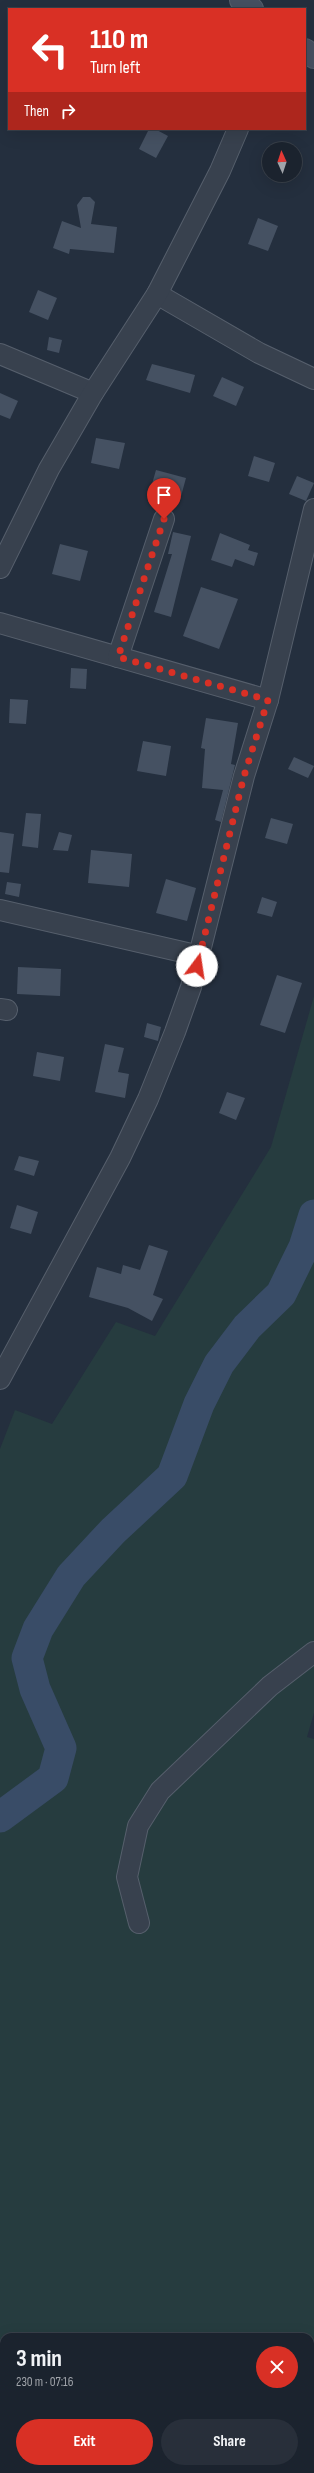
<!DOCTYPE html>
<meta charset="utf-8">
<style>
body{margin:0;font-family:"Sofia Sans Condensed",sans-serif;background:#282f3a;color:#f1f3f6;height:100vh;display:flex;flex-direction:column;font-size:15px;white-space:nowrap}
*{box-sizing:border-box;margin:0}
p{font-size:13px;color:#a0a4aa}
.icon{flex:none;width:22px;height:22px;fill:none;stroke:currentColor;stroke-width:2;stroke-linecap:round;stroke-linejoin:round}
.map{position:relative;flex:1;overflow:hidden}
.panel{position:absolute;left:0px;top:2333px;width:314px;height:140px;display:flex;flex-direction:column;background:#1b232e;border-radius:12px 12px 0 0;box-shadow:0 4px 16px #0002,0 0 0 1px #39404a}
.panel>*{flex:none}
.top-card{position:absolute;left:8px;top:8px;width:298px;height:122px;border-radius:0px;box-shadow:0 4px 16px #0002,0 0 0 1px #39404a;background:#d93025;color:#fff;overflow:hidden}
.needle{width:26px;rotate:357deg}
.buttons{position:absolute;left:262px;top:142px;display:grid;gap:8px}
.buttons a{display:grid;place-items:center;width:40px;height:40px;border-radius:50%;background:#1b232e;box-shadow:0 4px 16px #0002,0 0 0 1px #39404a;font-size:20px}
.pin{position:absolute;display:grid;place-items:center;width:34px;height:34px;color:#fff;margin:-41px -17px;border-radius:50% 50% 50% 0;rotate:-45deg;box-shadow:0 0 4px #0007}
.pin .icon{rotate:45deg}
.me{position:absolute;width:44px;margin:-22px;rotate:14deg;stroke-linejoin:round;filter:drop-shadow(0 0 3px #0008)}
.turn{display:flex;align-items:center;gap:14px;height:84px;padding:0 16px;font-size:18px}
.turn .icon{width:52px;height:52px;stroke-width:2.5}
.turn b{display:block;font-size:28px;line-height:34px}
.then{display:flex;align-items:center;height:38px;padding:0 16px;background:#0003;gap:8px;font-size:15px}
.round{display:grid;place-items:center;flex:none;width:42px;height:42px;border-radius:21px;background:#282f3a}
.overview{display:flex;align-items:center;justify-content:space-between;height:68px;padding:0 16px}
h1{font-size:24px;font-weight:700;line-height:30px}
.button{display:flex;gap:8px;margin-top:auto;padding:8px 16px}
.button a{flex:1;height:46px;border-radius:24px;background:#d93025;color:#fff;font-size:16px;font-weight:700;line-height:46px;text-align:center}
.button a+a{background:#282f3a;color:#f1f3f6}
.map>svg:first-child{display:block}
</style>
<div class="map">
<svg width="314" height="2473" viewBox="0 0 314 2473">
<rect width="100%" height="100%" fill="#242f3e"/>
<path fill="#263c3f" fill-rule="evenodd" d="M 314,996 L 314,1713 L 307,1737 L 314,1739 L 314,2473 L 0,2473 L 0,1449 L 15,1410 L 52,1424 L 116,1322 L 155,1336 L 271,1147 ZM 4,2337 L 310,2337 L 310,2469 L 4,2469 Z"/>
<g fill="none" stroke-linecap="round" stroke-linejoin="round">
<polyline stroke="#394c67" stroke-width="31" points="0,1817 53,1778 61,1748 35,1689 27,1658 38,1629 71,1576 113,1531 172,1476 199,1404 219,1364 247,1327 281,1294 304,1247 314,1215"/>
</g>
<g fill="#455162">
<polygon points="149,129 155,129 168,136 156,158 139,149"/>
<polygon points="83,197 90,197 95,202 91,224 117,227 114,253 70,249 69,254 53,248 62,221 81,228 77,205"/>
<polygon points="258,218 278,226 268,251 248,244"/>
<polygon points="38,290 57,298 48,320 29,312"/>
<polygon points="49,337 62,340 59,353 47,350"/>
<polygon points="152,364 195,375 190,393 146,380"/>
<polygon points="222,377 244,387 236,406 213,396"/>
<polygon points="0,393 18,401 10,419 0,415"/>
<polygon points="96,438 125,443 119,469 91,463"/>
<polygon points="254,456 275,463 269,482 248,476"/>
<polygon points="156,470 186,478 180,500 150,491"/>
<polygon points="297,476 314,483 306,501 289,494"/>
<polygon points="173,532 191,536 171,617 154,612 172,554 168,554"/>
<polygon points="220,533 250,545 248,550 258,553 254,566 235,559 232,567 211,560"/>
<polygon points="60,544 88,551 80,581 52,574"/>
<polygon points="201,587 238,599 219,649 183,636"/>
<polygon points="71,668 87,669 86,689 70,688"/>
<polygon points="10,699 28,700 26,724 9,723"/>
<polygon points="206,718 238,723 231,764 235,765 221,822 215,820 223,790 202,788 205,749 201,748"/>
<polygon points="143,741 171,746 166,776 137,771"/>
<polygon points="294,757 314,766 308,778 288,769"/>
<polygon points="26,813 41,814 38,848 22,846"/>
<polygon points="271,818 293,824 287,844 265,838"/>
<polygon points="0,832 14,834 9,873 0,872"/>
<polygon points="59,832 72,835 68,851 53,850"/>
<polygon points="91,850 132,854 129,887 88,883"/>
<polygon points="166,879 196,888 187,921 156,913"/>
<polygon points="7,882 21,884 19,897 5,894"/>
<polygon points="262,897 277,902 272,917 257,913"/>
<polygon points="18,967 61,969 60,996 17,994"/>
<polygon points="277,975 302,983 285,1033 260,1025"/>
<polygon points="147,1023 161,1027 158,1041 144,1037"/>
<polygon points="105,1044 124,1048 118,1072 129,1074 125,1098 95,1092"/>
<polygon points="37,1052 64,1057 60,1081 33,1076"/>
<polygon points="227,1092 245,1098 236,1120 219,1113"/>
<polygon points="19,1156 39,1161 34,1176 14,1170"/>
<polygon points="17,1205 38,1212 31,1234 10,1228"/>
<polygon points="149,1245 168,1251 153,1295 163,1299 152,1321 128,1308 89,1297 97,1267 121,1274 123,1265 140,1270"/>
</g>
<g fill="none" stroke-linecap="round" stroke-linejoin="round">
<g stroke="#565f6c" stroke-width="22">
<g id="street">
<polyline points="157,294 259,353 314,379"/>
<polyline points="0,354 93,393"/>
<polyline points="0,568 49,469 93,393 157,294 220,171 238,129"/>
<polyline points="0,623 268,700"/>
<polyline points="118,657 164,519"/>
<polyline points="0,910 200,956"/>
<polyline points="0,1009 7,1010"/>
<polyline points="0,1379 120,1158 148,1099 175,1032 191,987 244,776 268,700 314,509"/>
<polyline points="139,1923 127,1877 138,1826 160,1791 270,1686 314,1652"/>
</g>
</g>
<g stroke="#565f6c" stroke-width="24">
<g id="secondary">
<polyline points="241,0 252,9"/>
<polyline points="305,50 314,57"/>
</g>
</g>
<use href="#street" stroke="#38414e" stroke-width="20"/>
<use href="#secondary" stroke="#465061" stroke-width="22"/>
</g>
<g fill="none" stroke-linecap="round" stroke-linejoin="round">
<polyline stroke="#d93025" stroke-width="7" stroke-dasharray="0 12.6" points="164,519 118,657 268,700 244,776 197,966"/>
</g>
</svg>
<div class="buttons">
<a><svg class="needle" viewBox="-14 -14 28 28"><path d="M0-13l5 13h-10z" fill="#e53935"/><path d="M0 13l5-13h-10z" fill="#a0a4aa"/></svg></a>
</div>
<div class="pin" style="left:164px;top:519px;background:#d93025"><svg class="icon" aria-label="arrive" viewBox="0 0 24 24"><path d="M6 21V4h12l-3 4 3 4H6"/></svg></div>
<svg class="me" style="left:197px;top:966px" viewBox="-20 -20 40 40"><circle r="19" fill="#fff"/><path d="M0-13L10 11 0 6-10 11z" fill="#d93025"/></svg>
<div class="top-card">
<div class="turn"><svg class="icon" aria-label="left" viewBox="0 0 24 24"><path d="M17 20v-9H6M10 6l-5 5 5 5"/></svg><div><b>110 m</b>Turn left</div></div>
<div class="then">Then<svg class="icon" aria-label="right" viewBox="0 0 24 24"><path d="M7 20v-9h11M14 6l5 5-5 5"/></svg></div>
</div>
<section class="panel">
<div class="overview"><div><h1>3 min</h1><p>230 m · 07:16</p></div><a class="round" style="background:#d93025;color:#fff"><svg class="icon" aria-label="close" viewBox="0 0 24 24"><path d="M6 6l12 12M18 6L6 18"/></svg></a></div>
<div class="button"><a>Exit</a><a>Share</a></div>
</section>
</div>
